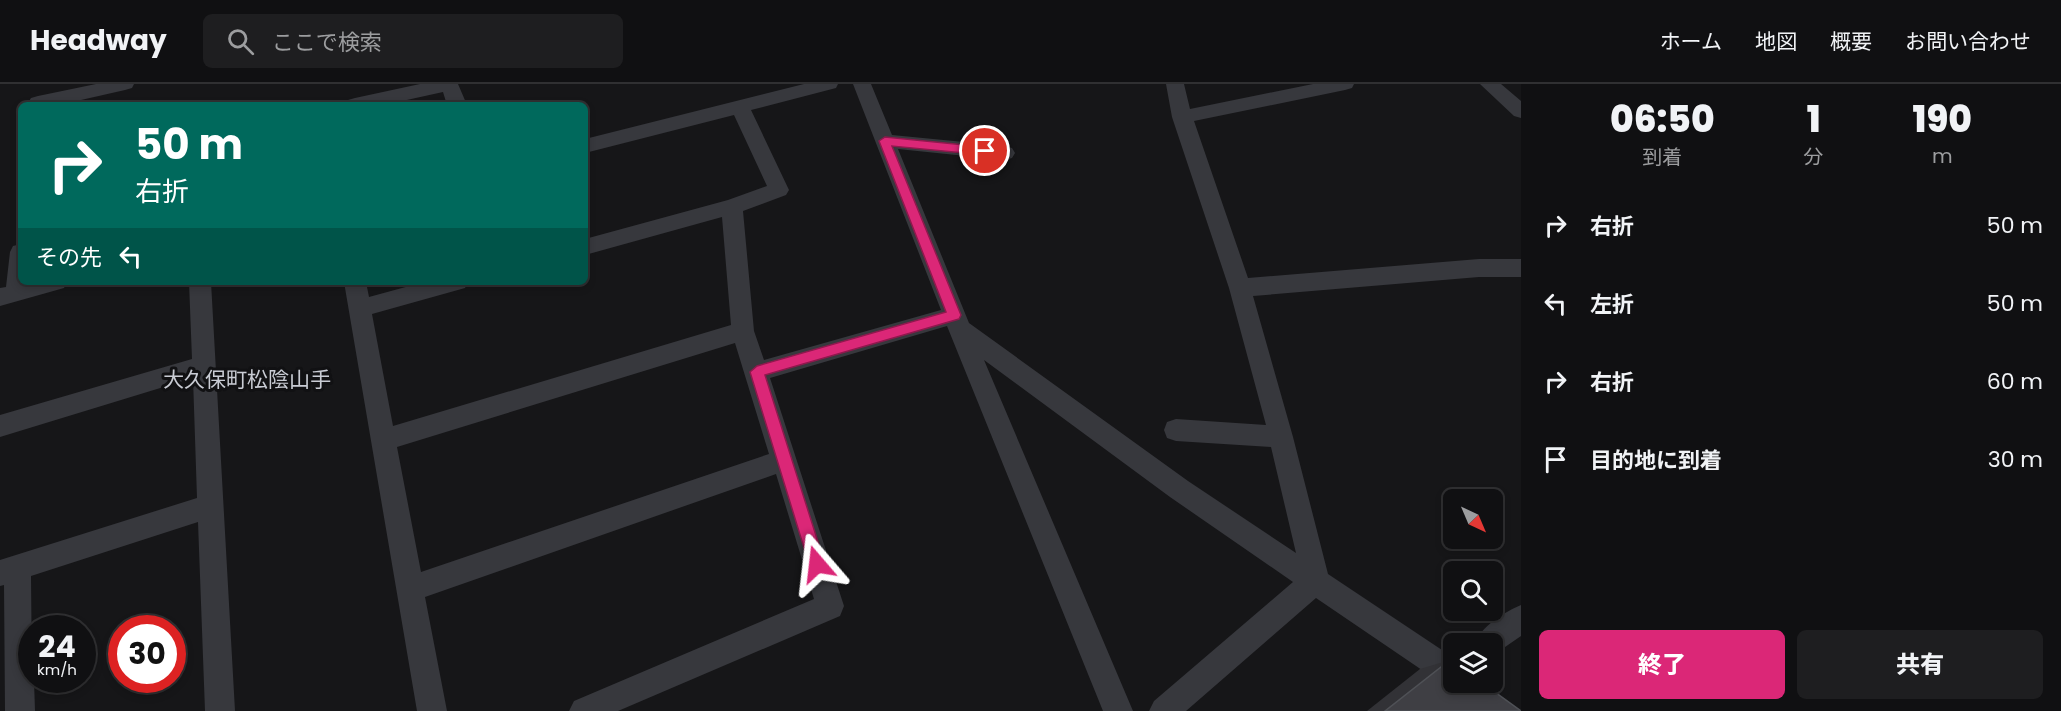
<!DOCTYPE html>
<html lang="ja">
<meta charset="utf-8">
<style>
body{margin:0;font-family:Poppins,"Noto Sans JP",sans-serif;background:#1e1e20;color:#f1f3f6;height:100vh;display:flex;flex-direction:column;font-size:22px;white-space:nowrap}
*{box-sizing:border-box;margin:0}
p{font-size:20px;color:#9c9d9f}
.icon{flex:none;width:33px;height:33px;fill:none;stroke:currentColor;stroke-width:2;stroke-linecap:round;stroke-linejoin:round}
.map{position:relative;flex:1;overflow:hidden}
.details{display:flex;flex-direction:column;background:#101012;width:540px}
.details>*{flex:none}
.banner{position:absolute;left:18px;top:18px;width:570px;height:183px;border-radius:9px;box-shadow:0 3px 9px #0003,0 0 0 2px #303032;background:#00695c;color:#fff;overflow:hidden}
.needle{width:39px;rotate:136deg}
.fabs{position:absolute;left:1443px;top:405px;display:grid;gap:12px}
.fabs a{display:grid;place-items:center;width:60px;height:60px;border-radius:9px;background:#101012;box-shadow:0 3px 9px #0003,0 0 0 2px #303032;font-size:30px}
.speed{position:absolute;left:18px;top:531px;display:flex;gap:12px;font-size:30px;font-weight:700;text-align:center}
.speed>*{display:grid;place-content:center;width:78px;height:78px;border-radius:50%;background:#101012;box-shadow:0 3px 9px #0003,0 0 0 2px #303032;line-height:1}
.speed small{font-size:15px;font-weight:400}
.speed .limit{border:9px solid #d22;background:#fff;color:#111}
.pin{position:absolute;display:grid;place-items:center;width:51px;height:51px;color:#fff;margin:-26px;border:3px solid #fff;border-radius:50%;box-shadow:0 2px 6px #0007}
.me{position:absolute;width:66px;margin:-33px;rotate:343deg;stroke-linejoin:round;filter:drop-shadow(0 0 4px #0008)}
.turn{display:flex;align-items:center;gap:21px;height:126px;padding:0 18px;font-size:27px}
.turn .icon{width:78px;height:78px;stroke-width:2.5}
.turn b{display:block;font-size:42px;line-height:51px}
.then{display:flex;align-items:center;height:57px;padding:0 18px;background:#0003;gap:12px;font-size:22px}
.eta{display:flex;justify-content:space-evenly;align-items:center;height:102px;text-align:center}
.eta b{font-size:36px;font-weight:800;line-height:42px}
.button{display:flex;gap:12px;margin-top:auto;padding:12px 18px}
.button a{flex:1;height:69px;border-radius:9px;background:#db2777;color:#fff;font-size:24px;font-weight:800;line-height:69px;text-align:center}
.button a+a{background:#1e1e20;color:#f1f3f6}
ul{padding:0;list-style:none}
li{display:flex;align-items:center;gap:18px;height:78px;padding:0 18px}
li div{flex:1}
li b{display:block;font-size:22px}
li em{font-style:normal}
header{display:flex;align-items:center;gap:36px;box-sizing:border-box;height:84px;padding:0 30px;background:#101012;border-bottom:2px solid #303032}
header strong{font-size:28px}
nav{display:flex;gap:33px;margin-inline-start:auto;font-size:21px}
.search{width:420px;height:54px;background:#1e1e20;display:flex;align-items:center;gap:15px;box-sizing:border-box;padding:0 21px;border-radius:9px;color:#9c9d9f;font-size:22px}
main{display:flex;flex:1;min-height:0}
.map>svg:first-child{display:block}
</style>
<header>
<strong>Headway</strong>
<div class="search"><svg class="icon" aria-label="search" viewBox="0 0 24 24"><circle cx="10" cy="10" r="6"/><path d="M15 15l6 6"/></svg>ここで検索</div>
<nav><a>ホーム</a><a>地図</a><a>概要</a><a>お問い合わせ</a></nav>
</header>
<main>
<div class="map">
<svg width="1521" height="627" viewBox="0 0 1521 627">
<rect width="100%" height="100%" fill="#161618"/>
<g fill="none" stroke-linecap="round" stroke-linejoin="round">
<g fill="#37383d" fill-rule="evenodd">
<polygon points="96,0 134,0 132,4 125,6 59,21 30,21 28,19 31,14 38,12"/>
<polygon points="420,0 458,0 467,21 447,21 443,8 384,21 345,21 348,16 355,14"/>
<path d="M 804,0 L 838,0 L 836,4 L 751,26 L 789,106 L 786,111 L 743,127 L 754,247 L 764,276 L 941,226 L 853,0 L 871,0 L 892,51 L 1005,62 L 1012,64 L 1015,69 L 1012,74 L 1005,76 L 898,65 L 969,239 L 1188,397 L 1296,469 L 1271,363 L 1176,357 L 1167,354 L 1164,346 L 1167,338 L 1176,335 L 1266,341 L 1229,204 L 1172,33 L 1166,0 L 1184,0 L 1190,25 L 1313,0 L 1354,0 L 1352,4 L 1345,6 L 1194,37 L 1248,194 L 1479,175 L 1521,175 L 1521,193 L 1479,193 L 1253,212 L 1293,353 L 1328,490 L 1454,574 L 1454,598 L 1465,598 L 1464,601 L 1454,605 L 1444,601 L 1316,514 L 1186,627 L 1149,627 L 1154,617 L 1293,498 L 1170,413 L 984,276 L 1133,627 L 1103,627 L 947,242 L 770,294 L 844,522 L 840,532 L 618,627 L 569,627 L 574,617 L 814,515 L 776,390 L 425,513 L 447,627 L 417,627 L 344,198 L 366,198 L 369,213 L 424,198 L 468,198 L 465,204 L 372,230 L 393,342 L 731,241 L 722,133 L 585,171 L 585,155 L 728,116 L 767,102 L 734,31 L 585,69 L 585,55 ZM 735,259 L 769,370 L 421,488 L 397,363 Z"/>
<polygon points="1480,0 1501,0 1521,17 1521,34 1514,32"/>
<polygon points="21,160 21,198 67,198 64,204 0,222 0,204 6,203 10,168 13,162"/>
<polygon points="189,198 211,198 235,627 205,627 198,438 31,492 32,596 34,596 35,627 5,627 4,501 0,502 0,476 197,414 193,294 0,353 0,331 192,275"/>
<path d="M 1521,521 L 1521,552 L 1492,572 L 1492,560 L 1474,560 C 1481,543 1504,528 1521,521 Z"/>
</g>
</g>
<polygon fill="#323236" points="1450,576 1521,627 1367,627 1420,585"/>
<polygon fill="#3f3f44" stroke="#4f5156" stroke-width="1.5" points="1450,576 1454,579 1454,598 1481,598 1521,627 1385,627"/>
<polygon fill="#db2777" stroke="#8e194d" stroke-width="1.5" points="885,53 985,63 991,67 985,71 892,62 961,231 959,235 765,291 825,480 822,485 817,488 812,485 809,480 750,288 757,282 946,228 879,57"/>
<g text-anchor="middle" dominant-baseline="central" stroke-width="6" stroke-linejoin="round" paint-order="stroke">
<g font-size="21" fill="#c9ccd4" stroke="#111113">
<text x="247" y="295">大久保町松陰山手</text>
</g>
</g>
</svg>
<div class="fabs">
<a><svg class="needle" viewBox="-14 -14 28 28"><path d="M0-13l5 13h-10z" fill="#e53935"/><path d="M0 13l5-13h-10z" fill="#9c9d9f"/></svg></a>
<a><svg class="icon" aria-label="search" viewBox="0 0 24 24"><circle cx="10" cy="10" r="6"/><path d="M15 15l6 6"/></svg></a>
<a><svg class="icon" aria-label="layers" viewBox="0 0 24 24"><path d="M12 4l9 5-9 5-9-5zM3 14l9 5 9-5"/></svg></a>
</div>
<div class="speed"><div>24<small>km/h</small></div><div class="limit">30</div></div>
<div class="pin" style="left:985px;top:67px;background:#d93025"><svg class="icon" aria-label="arrive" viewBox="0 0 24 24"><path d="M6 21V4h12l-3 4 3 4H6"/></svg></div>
<svg class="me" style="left:817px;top:480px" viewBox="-20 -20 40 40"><path d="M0-17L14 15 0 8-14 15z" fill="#db2777" stroke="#fff" stroke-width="4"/></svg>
<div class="banner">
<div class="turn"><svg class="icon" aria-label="right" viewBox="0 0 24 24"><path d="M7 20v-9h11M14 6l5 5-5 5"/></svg><div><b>50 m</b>右折</div></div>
<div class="then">その先<svg class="icon" aria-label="left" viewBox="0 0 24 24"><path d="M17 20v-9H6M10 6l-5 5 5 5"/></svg></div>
</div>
</div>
<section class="details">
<div class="eta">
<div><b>06:50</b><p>到着</p></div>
<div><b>1</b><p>分</p></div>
<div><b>190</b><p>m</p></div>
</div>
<ul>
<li><svg class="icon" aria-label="right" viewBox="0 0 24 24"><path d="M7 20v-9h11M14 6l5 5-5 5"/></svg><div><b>右折</b></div><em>50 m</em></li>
<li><svg class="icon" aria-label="left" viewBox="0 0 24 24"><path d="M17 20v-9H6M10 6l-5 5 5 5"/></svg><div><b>左折</b></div><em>50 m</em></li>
<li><svg class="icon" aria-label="right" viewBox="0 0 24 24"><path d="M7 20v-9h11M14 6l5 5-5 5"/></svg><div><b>右折</b></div><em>60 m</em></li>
<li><svg class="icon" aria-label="arrive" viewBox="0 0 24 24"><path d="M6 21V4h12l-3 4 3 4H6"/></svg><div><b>目的地に到着</b></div><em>30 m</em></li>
</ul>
<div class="button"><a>終了</a><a>共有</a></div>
</section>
</main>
